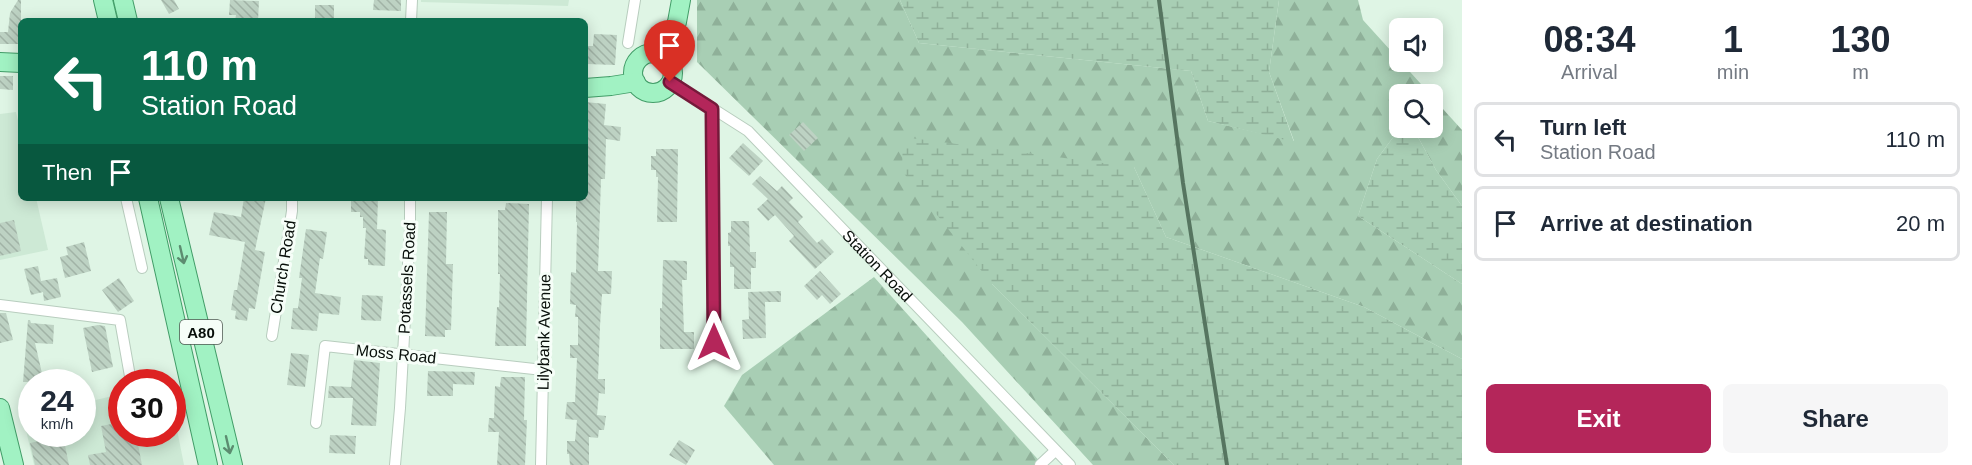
<!DOCTYPE html>
<style>
body{margin:0;font-family:Helvetica,sans-serif;background:#f6f6f7;color:#1f2937;height:100vh;display:flex;flex-direction:column;font-size:22px;white-space:nowrap}
*{box-sizing:border-box;margin:0}
p{font-size:20px;color:#747a83}
.icon{flex:none;width:33px;height:33px;fill:none;stroke:currentColor;stroke-width:2;stroke-linecap:round;stroke-linejoin:round}
.map{position:relative;flex:1;overflow:hidden}
.drawer{display:flex;flex-direction:column;background:#fff;width:510px}
.drawer>*{flex:none}
.guide{position:absolute;left:18px;top:18px;width:570px;height:183px;border-radius:9px;box-shadow:0 3px 15px #0003;background:#0b6e4f;color:#fff;overflow:hidden}
.controls{position:absolute;left:1389px;top:18px;display:grid;gap:12px}
.controls a{display:grid;place-items:center;width:54px;height:54px;border-radius:9px;background:#fff;box-shadow:0 3px 15px #0003;font-size:30px}
.speed{position:absolute;left:18px;top:369px;display:flex;gap:12px;font-size:30px;font-weight:700;text-align:center}
.speed>*{display:grid;place-content:center;width:78px;height:78px;border-radius:50%;background:#fff;box-shadow:0 3px 15px #0003;line-height:1}
.speed small{font-size:15px;font-weight:400}
.speed .limit{border:9px solid #d22;background:#fff;color:#111}
.pin{position:absolute;display:grid;place-items:center;width:51px;height:51px;color:#fff;margin:-62px -26px;border-radius:50% 50% 50% 0;rotate:-45deg;box-shadow:0 0 6px #0007}
.pin .icon{rotate:45deg}
.me{position:absolute;width:66px;margin:-33px;rotate:0deg;stroke-linejoin:round;filter:drop-shadow(0 0 4px #0008)}
.turn{display:flex;align-items:center;gap:21px;height:126px;padding:0 24px;font-size:27px}
.turn .icon{width:78px;height:78px;stroke-width:2.5}
.turn b{display:block;font-size:42px;line-height:51px}
.then{display:flex;align-items:center;height:57px;padding:0 24px;background:#0003;gap:12px;font-size:22px}
.eta{display:flex;justify-content:space-evenly;align-items:center;height:102px;text-align:center}
.eta b{font-size:36px;font-weight:700;line-height:42px}
.action{display:flex;gap:12px;margin-top:auto;padding:12px 24px}
.action a{flex:1;height:69px;border-radius:9px;background:#b4265a;color:#fff;font-size:24px;font-weight:700;line-height:69px;text-align:center}
.action a+a{background:#f6f6f7;color:#1f2937}
ul{padding:0;list-style:none}
li{display:flex;align-items:center;gap:18px;height:75px;margin:0 12px 9px;padding:0 12px;border:3px solid #e0e1e3;border-radius:9px}
li div{flex:1}
li b{display:block;font-size:22px}
li em{font-style:normal}
main{display:flex;flex:1;min-height:0}
.map>svg:first-child{display:block}
</style>
<main>
<div class="map">
<svg width="1462" height="465" viewBox="0 0 1462 465">
<defs>
<pattern id="forest-firs" width="22" height="20" patternUnits="userSpaceOnUse" patternTransform="scale(1.5)"><rect width="22" height="20" fill="#a8ceb4"/><path d="M5 1l3.5 6h-7zM16 11l3.5 6h-7z" fill="#8fb099"/></pattern>
<pattern id="wetland-marsh" width="20" height="14" patternUnits="userSpaceOnUse" patternTransform="scale(1.5)"><rect width="20" height="14" fill="#a8ceb4"/><path d="M1 5h8M5 5V1M11 12h8M15 12V8" fill="none" stroke="#8fb099"/></pattern>
<pattern id="building-back-hatch" width="6" height="6" patternUnits="userSpaceOnUse" patternTransform="scale(1.5)"><rect width="6" height="6" fill="#bdd2c3"/><path d="M-1 5l2 2M0 0l6 6M5-1l2 2" fill="none" stroke="#a1b3a6"/></pattern>
</defs>
<rect width="100%" height="100%" fill="#dff5e5"/>
<g fill="#cde9d5">
<polygon points="421,0 569,0 568,6 421,2"/>
<polygon points="16,112 21,134 21,198 36,198 48,250 0,260 0,114"/>
<polygon points="121,394 122,434 172,434 173,409 184,465 34,465 23,417 31,415 32,434 82,434 83,403"/>
</g>
<g fill="url(#forest-firs)">
<polygon points="697,0 900,0 919,43 1191,71 1208,121 1294,141 1269,72 1279,0 1358,0 1363,20 1430,94 1400,94 1400,128 1377,159 1358,216 1462,284 1462,359 1364,307 1166,237 1134,167 992,284 1174,465 1093,465 962,322 697,62"/>
<polygon points="1433,98 1462,130 1462,206 1436,170 1413,128 1432,128"/>
<polygon points="874,277 1043,465 774,465 724,406 742,375"/>
</g>
<g fill="url(#wetland-marsh)">
<polygon points="900,0 1279,0 1269,72 1294,142 1208,121 1191,71 919,43"/>
<polygon points="1400,128 1413,128 1436,170 1462,206 1462,284 1358,216 1377,159"/>
<polygon points="903,137 1134,167 1166,237 1364,307 1462,359 1462,465 1174,465 992,284 902,171"/>
</g>
<g fill="none" stroke-linecap="round" stroke-linejoin="round">
<polyline stroke="#567560" stroke-width="4" points="1159,0 1183,183 1227,465"/>
</g>
<g fill="url(#building-back-hatch)">
<polygon points="18,0 21,0 21,44 0,44 0,32 8,32 10,13"/>
<polygon points="161,0 174,0 179,9 169,14"/>
<polygon points="230,0 259,1 258,21 235,21 236,15 229,15"/>
<polygon points="374,0 401,0 401,11 373,10"/>
<rect x="315" y="5" width="19" height="16"/>
<polygon points="594,34 617,35 615,65 586,64 587,46 593,46"/>
<polygon points="0,76 13,76 13,90 0,89"/>
<polygon points="585,102 606,104 604,125 621,127 620,141 606,139 605,179 601,179 598,271 612,271 611,294 602,294 600,326 598,379 605,379 605,394 599,393 597,415 606,416 604,430 599,430 598,438 589,437 589,465 570,465 569,454 567,454 567,441 575,441 577,420 565,419 567,402 575,402 577,358 570,358 570,345 578,345 578,317 575,317 576,305 570,304 571,272 576,273 577,222 576,222 576,198 585,198"/>
<polygon points="803,122 818,138 804,151 789,135"/>
<polygon points="743,143 763,161 749,176 729,158"/>
<polygon points="656,149 678,149 677,222 657,222 658,177 656,177 656,170 651,170 651,156 656,156"/>
<polygon points="760,176 777,191 782,186 793,198 789,202 803,217 798,222 817,243 822,239 834,252 815,269 789,241 794,236 775,215 768,221 757,209 768,199 752,184"/>
<polygon points="244,198 266,198 255,250 265,252 255,309 249,308 247,321 235,319 236,311 231,310 234,290 237,290 245,242 209,235 214,212 241,217"/>
<polygon points="351,198 378,198 377,229 386,230 385,266 368,265 368,259 364,259 366,228 363,228 363,217 360,217 360,212 351,212"/>
<polygon points="506,203 529,204 526,346 495,346 497,307 499,307 500,274 498,274 498,210 505,210"/>
<polygon points="429,212 447,212 446,264 453,264 451,330 445,330 445,337 425,336"/>
<polygon points="14,220 21,251 0,256 0,223"/>
<polygon points="731,221 749,221 750,252 756,252 756,268 751,268 751,289 734,289 734,267 730,267 730,246 728,246 728,233 731,232"/>
<polygon points="306,229 327,232 323,259 320,258 315,293 341,297 339,315 319,313 317,331 291,329 293,308 298,308 302,278 299,278"/>
<polygon points="84,242 91,271 65,278 60,257 68,255 66,247"/>
<polygon points="663,260 687,261 687,280 682,280 684,332 694,332 694,349 660,349 660,308 662,308"/>
<polygon points="38,266 41,281 57,278 61,297 44,301 43,292 31,295 24,269"/>
<polygon points="820,271 841,294 830,304 822,295 817,300 804,286"/>
<polygon points="119,278 134,301 118,312 102,290"/>
<polygon points="781,291 781,302 765,302 766,338 743,339 742,320 749,319 748,292"/>
<polygon points="362,295 383,296 381,321 361,320"/>
<polygon points="0,313 6,313 13,340 0,343"/>
<polygon points="28,320 30,320 31,323 54,325 53,344 35,343 44,382 23,382"/>
<polygon points="98,325 105,326 113,367 92,372 83,328"/>
<polygon points="291,353 309,355 305,387 287,385"/>
<polygon points="354,360 380,363 376,426 351,425 353,398 328,398 329,386 351,387"/>
<polygon points="428,371 475,372 474,385 453,384 453,396 427,396"/>
<polygon points="501,377 525,377 524,420 527,420 525,465 497,465 499,432 488,432 489,418 494,418 495,386 500,387"/>
<polygon points="122,422 122,434 136,434 142,465 90,465 88,455 106,452 101,426"/>
<polygon points="330,435 356,436 355,454 329,453"/>
<polygon points="63,436 69,465 35,465 30,443"/>
<polygon points="679,440 695,450 686,465 669,455"/>
</g>
<g fill="none" stroke-linecap="round" stroke-linejoin="round">
<g stroke="#b8cdbe" stroke-width="12">
<g id="minor">
<polyline points="411,21 412,0"/>
<polyline points="628,43 635,0"/>
<path id="s1" d="M 671,82 L 748,131 L 1070,465"/>
<polyline points="712,109 714,342"/>
<polyline points="126,198 142,268"/>
<polyline points="0,305 120,320 131,382"/>
<polyline points="272,336 292,211 292,198"/>
<polyline points="316,423 325,346 543,370"/>
<polyline points="395,465 400,408 410,229 410,198"/>
<polyline points="541,465 547,198"/>
<polyline points="1040,465 1055,451"/>
</g>
</g>
<g stroke="#429d68" stroke-width="20">
<g id="primary">
<polyline points="103,0 108,21"/>
<polyline points="123,0 128,21"/>
<circle cx="653" cy="73" r="20"/>
<polyline points="662,56 677,22 681,0"/>
<polyline points="0,62 21,63"/>
<polyline points="585,88 611,86 636,82"/>
<polyline points="148,198 208,465"/>
<polyline points="169,198 233,465"/>
<polyline points="0,408 14,465"/>
</g>
</g>
<use href="#minor" stroke="#fff" stroke-width="10"/>
<use href="#primary" stroke="#a1f2c3" stroke-width="18"/>
</g>
<defs><path id="oneway-shaft" d="M-6 0H5M1.5-3L5.5 0L1.5 3" fill="none" stroke-width="1.6" stroke-linecap="round" stroke-linejoin="round" transform="scale(1.5)"/></defs>
<g stroke="#5c8c70">
<use href="#oneway-shaft" transform="translate(182 255) rotate(77)"/>
<use href="#oneway-shaft" transform="translate(228 445) rotate(77)"/>
</g>
<g fill="none" stroke-linecap="round" stroke-linejoin="round">
<g stroke="#75193a" stroke-width="15">
<polyline id="route" points="670,82 712,109 714,342"/>
</g>
<use href="#route" stroke="#b4265a" stroke-width="10"/>
</g>
<g text-anchor="middle" dominant-baseline="central" stroke-width="6" stroke-linejoin="round" paint-order="stroke">
<rect fill="#f6fef8" stroke="#4f5751" stroke-width="1.5" x="180" y="320" width="42" height="24" rx="4.5"/>
<g font-size="15" font-weight="bold" fill="#080f0a">
<text x="201" y="332">A80</text>
</g>
<g font-size="16" fill="#080f0a" stroke="#f6fef8">
<text stroke="none"><textPath href="#s1" startOffset="278">Station Road</textPath></text>
<text transform="translate(283 267) rotate(-81)">Church Road</text>
<text transform="translate(407 278) rotate(-87)">Potassels Road</text>
<text transform="translate(544 332) rotate(-89)">Lilybank Avenue</text>
<text transform="translate(396 354) rotate(6)">Moss Road</text>
</g>
</g>
</svg>
<div class="controls">
<a><svg class="icon" aria-label="sound" viewBox="0 0 24 24"><path d="M4 9h4l5-4v14l-5-4H4zM17 9q2 3 0 6"/></svg></a>
<a><svg class="icon" aria-label="search" viewBox="0 0 24 24"><circle cx="10" cy="10" r="6"/><path d="M15 15l6 6"/></svg></a>
</div>
<div class="speed"><div>24<small>km/h</small></div><div class="limit">30</div></div>
<div class="pin" style="left:670px;top:82px;background:#d93025"><svg class="icon" aria-label="arrive" viewBox="0 0 24 24"><path d="M6 21V4h12l-3 4 3 4H6"/></svg></div>
<svg class="me" style="left:714px;top:342px" viewBox="-20 -20 40 40"><path d="M0-17L14 15 0 8-14 15z" fill="#b4265a" stroke="#fff" stroke-width="4"/></svg>
<div class="guide">
<div class="turn"><svg class="icon" aria-label="left" viewBox="0 0 24 24"><path d="M17 20v-9H6M10 6l-5 5 5 5"/></svg><div><b>110 m</b>Station Road</div></div>
<div class="then">Then<svg class="icon" aria-label="arrive" viewBox="0 0 24 24"><path d="M6 21V4h12l-3 4 3 4H6"/></svg></div>
</div>
</div>
<section class="drawer">
<div class="eta">
<div><b>08:34</b><p>Arrival</p></div>
<div><b>1</b><p>min</p></div>
<div><b>130</b><p>m</p></div>
</div>
<ul>
<li><svg class="icon" aria-label="left" viewBox="0 0 24 24"><path d="M17 20v-9H6M10 6l-5 5 5 5"/></svg><div><b>Turn left</b><p>Station Road</p></div><em>110 m</em></li>
<li><svg class="icon" aria-label="arrive" viewBox="0 0 24 24"><path d="M6 21V4h12l-3 4 3 4H6"/></svg><div><b>Arrive at destination</b></div><em>20 m</em></li>
</ul>
<div class="action"><a>Exit</a><a>Share</a></div>
</section>
</main>
